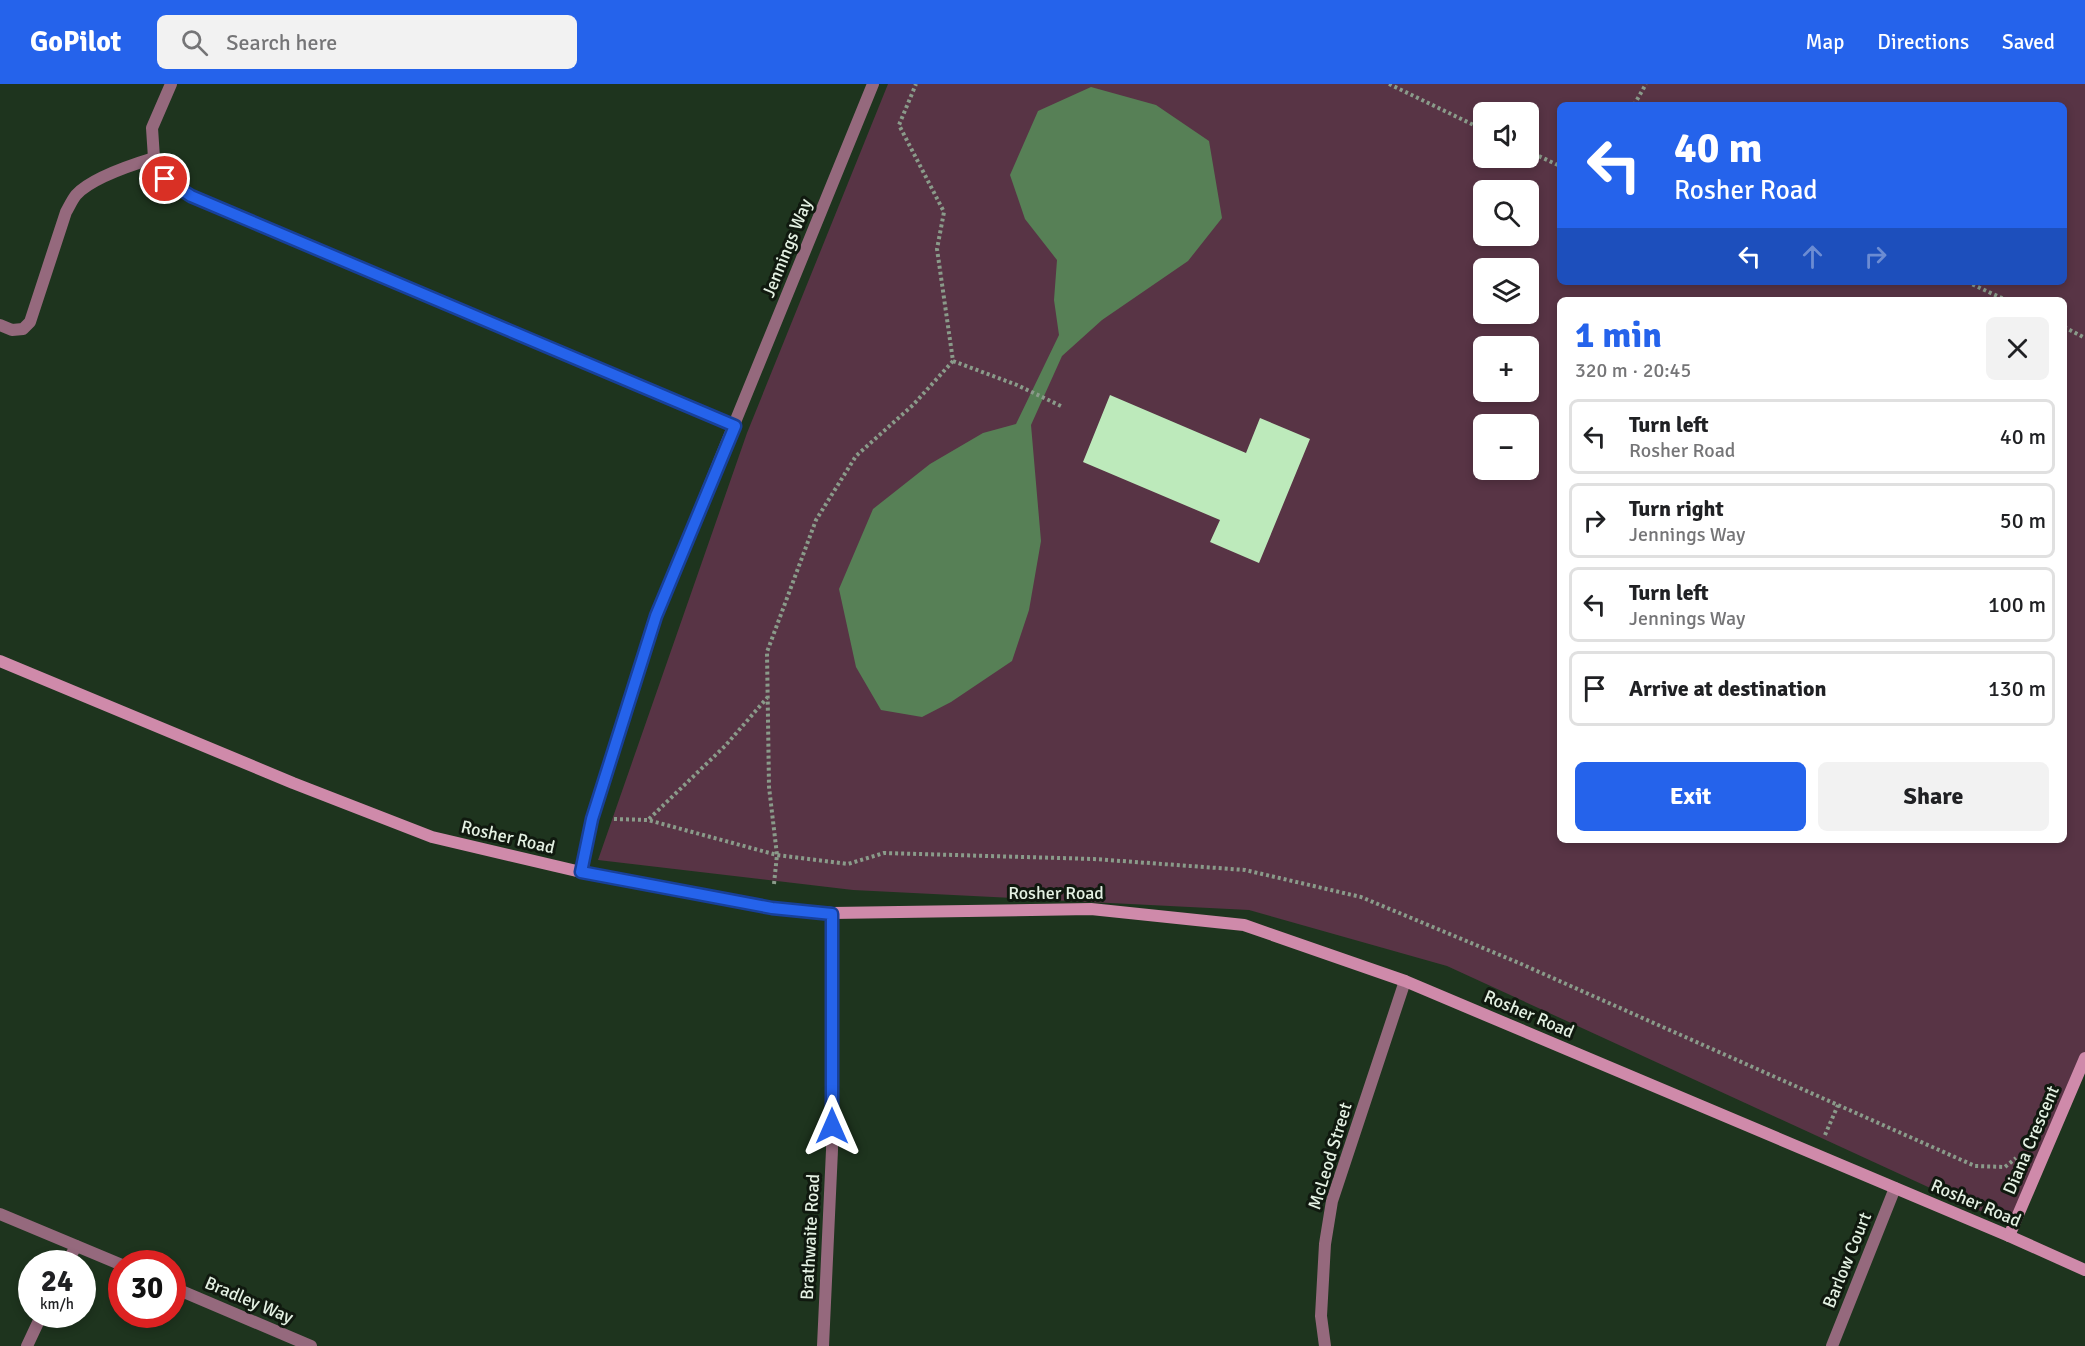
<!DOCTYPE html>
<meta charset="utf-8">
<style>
body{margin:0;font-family:Signika,sans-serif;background:#f2f2f2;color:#202124;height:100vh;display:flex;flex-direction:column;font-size:22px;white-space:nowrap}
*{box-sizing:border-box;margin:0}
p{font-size:20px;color:#757577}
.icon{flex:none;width:33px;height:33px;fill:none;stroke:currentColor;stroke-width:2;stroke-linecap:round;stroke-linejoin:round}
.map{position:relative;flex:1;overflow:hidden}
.side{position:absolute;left:1557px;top:213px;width:510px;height:546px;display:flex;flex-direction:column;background:#fff;border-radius:9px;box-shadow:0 3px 9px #0003}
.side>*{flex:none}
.banner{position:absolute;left:1557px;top:18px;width:510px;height:183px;border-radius:9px;box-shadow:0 3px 9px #0003;background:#2563eb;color:#fff;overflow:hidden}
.controls{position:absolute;left:1473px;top:18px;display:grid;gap:12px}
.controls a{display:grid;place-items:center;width:66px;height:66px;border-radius:9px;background:#fff;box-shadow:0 3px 9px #0003;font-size:30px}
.speed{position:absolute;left:18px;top:1166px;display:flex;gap:12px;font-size:30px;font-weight:700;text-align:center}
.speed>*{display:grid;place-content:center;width:78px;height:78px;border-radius:50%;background:#fff;box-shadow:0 3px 9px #0003;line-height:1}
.speed small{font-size:15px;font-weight:400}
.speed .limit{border:9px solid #d22;background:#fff;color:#111}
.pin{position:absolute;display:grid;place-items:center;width:51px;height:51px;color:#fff;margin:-26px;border:3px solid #fff;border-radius:50%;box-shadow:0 2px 6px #0007}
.me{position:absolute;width:66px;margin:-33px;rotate:0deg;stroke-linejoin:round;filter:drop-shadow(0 0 4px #0008)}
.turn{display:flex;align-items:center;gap:21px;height:126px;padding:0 18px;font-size:27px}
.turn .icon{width:78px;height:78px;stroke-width:2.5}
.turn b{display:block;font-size:42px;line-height:51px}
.lanes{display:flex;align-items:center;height:57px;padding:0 18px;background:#0003;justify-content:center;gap:30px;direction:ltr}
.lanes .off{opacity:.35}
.round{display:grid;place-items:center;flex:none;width:63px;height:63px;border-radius:9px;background:#f2f2f2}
.overview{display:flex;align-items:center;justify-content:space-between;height:102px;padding:0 18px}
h1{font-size:36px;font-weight:800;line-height:45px;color:#2563eb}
.primary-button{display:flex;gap:12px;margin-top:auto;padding:12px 18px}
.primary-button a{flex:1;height:69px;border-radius:9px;background:#2563eb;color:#fff;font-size:24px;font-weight:800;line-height:69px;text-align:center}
.primary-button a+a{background:#f2f2f2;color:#202124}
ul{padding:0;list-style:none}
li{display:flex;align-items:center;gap:18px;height:75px;margin:0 12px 9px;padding:0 6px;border:3px solid #e0e0e0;border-radius:9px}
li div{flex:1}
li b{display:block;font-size:22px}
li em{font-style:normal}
header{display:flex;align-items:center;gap:36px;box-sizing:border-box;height:84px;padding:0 30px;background:#2563eb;color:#fff}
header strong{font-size:28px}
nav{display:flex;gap:33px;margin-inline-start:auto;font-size:21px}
.search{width:420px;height:54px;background:#f2f2f2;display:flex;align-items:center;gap:15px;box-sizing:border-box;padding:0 21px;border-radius:9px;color:#757577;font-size:22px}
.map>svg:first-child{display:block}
</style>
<header>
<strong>GoPilot</strong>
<div class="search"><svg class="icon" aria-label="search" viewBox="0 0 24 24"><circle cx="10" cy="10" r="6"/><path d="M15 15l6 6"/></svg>Search here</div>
<nav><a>Map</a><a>Directions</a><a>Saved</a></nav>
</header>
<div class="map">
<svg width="2085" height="1262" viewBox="0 0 2085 1262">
<rect width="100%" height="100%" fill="#1e341e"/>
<path fill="#583445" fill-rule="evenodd" d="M 888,0 L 2085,0 L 2085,975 L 2015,1143 L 1447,882 L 1249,826 L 853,806 L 598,776 L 747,349 ZM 1560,21 L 2064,21 L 2064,198 L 1560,198 ZM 1484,28 L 1528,28 L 1528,74 L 1484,74 ZM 1484,106 L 1528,106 L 1528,152 L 1484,152 ZM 1484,184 L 1528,184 L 1528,230 L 1484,230 ZM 1560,216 L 2064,216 L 2064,756 L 1560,756 ZM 1484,262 L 1528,262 L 1528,308 L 1484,308 ZM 1484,340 L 1528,340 L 1528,386 L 1484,386 Z"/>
<polygon fill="#578056" points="1091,3 1156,21 1209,57 1222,134 1188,177 1102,236 1062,272 1031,341 1041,457 1029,526 1012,577 951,618 922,633 881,626 856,583 839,505 873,425 930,380 983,349 1016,340 1059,251 1054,216 1057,176 1025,135 1010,91 1038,27"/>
<polygon fill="#bdeabb" points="1110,311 1246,369 1260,334 1310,355 1259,479 1210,458 1220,436 1083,378"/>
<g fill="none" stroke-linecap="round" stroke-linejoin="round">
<g stroke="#8a9b8a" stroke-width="4" stroke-dasharray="3 3" stroke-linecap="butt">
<polyline points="1389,0 1484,46"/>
<polyline points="1634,21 1646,0"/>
<polyline points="1528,67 1560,82"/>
<polyline points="1967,198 2006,216"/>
<polyline points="2064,243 2085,254"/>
<polyline points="953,277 1017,301 1063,323"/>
<polyline points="614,735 648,736 777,771 848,780 884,769 1094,775 1245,786 1361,813 1519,879 1975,1082 2005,1083 2016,1074"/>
<polyline points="649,735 725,662 767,614"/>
<polyline points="774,800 777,771 769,703 767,568 816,436 856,372 913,321 953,277 937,165 944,128 899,41 916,0"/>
<polyline points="1825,1051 1838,1021"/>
</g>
<g stroke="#95697d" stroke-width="12">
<path d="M 0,241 L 12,246 L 23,245 L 30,238 L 66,128 C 69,123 72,116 76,111 C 91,94 131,81 154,74"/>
<polyline points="67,1179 76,1162"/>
<polyline points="27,1262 42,1230"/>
</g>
<g stroke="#95697d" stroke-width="12">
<polyline points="171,0 152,44 154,74 165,95 191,112 735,342"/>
<polyline points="581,788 592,734 656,532 873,0"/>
<polyline points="0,1130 122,1181"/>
<polyline points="172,1203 311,1262"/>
<polyline points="823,1262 832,1066 832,829"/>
<polyline points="1325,1262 1321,1232 1325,1160 1332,1117 1405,897"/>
<polyline points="1832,1262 1895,1104"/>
</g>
<g stroke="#cf8aaa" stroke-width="12">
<polyline points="0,577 293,699 432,753 581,788 772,824 832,829 1091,825 1244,841 1405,897 2009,1152 2085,1186"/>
<polyline points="2009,1152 2085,974"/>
</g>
</g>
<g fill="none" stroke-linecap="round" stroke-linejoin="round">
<g stroke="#184099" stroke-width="15">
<polyline id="route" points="165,95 191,112 735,342 656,532 592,735 581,788 772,824 832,830 832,1042"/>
</g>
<use href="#route" stroke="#2563eb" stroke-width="10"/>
</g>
<g text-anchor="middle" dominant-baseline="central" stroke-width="6" stroke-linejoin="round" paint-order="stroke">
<g font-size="18" fill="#e4f1e3" stroke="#10190f">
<text transform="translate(787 164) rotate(-68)">Jennings Way</text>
<text transform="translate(508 753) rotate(13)">Rosher Road</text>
<text x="1056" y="809">Rosher Road</text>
<text transform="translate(1529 930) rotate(23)">Rosher Road</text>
<text transform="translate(2031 1056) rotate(-67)">Diana Crescent</text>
<text transform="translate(1330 1072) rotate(-73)">McLeod Street</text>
<text transform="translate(1976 1119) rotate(23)">Rosher Road</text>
<text transform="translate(810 1153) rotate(-87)">Brathwaite Road</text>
<text transform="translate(1847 1176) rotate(-68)">Barlow Court</text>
<text transform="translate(249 1216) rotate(23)">Bradley Way</text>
</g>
</g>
</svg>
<div class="controls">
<a><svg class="icon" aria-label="sound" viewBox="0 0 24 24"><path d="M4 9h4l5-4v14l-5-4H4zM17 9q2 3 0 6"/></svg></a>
<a><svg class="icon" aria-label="search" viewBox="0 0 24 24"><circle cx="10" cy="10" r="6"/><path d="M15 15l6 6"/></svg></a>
<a><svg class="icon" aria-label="layers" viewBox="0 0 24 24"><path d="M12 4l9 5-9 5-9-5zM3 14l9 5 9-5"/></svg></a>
<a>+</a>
<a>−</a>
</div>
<div class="speed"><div>24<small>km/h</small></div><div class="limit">30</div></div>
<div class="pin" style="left:165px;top:95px;background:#d93025"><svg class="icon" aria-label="arrive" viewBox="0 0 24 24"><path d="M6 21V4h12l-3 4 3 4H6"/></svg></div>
<svg class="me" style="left:832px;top:1042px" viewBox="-20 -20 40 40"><path d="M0-17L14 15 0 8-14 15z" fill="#2563eb" stroke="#fff" stroke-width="4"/></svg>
<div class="banner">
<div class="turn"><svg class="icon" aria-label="left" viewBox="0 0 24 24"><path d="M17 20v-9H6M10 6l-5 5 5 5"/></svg><div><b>40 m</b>Rosher Road</div></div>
<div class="lanes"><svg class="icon" aria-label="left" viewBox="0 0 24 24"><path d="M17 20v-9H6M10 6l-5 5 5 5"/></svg><svg class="icon off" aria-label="ahead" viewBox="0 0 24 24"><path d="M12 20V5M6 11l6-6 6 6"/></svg><svg class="icon off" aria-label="right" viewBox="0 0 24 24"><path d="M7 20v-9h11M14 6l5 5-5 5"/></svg></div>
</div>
<section class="side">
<div class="overview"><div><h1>1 min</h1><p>320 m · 20:45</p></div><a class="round"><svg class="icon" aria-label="close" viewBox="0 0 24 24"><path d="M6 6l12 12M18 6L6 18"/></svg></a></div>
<ul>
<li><svg class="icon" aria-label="left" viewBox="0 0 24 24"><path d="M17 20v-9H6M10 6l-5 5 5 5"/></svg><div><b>Turn left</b><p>Rosher Road</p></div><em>40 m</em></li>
<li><svg class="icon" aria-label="right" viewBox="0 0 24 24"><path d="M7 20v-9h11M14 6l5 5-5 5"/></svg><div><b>Turn right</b><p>Jennings Way</p></div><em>50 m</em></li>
<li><svg class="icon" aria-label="left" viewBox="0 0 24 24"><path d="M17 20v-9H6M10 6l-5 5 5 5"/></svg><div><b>Turn left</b><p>Jennings Way</p></div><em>100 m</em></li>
<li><svg class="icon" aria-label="arrive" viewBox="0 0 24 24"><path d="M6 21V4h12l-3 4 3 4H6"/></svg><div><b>Arrive at destination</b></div><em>130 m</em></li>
</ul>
<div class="primary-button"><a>Exit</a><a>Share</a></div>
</section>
</div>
